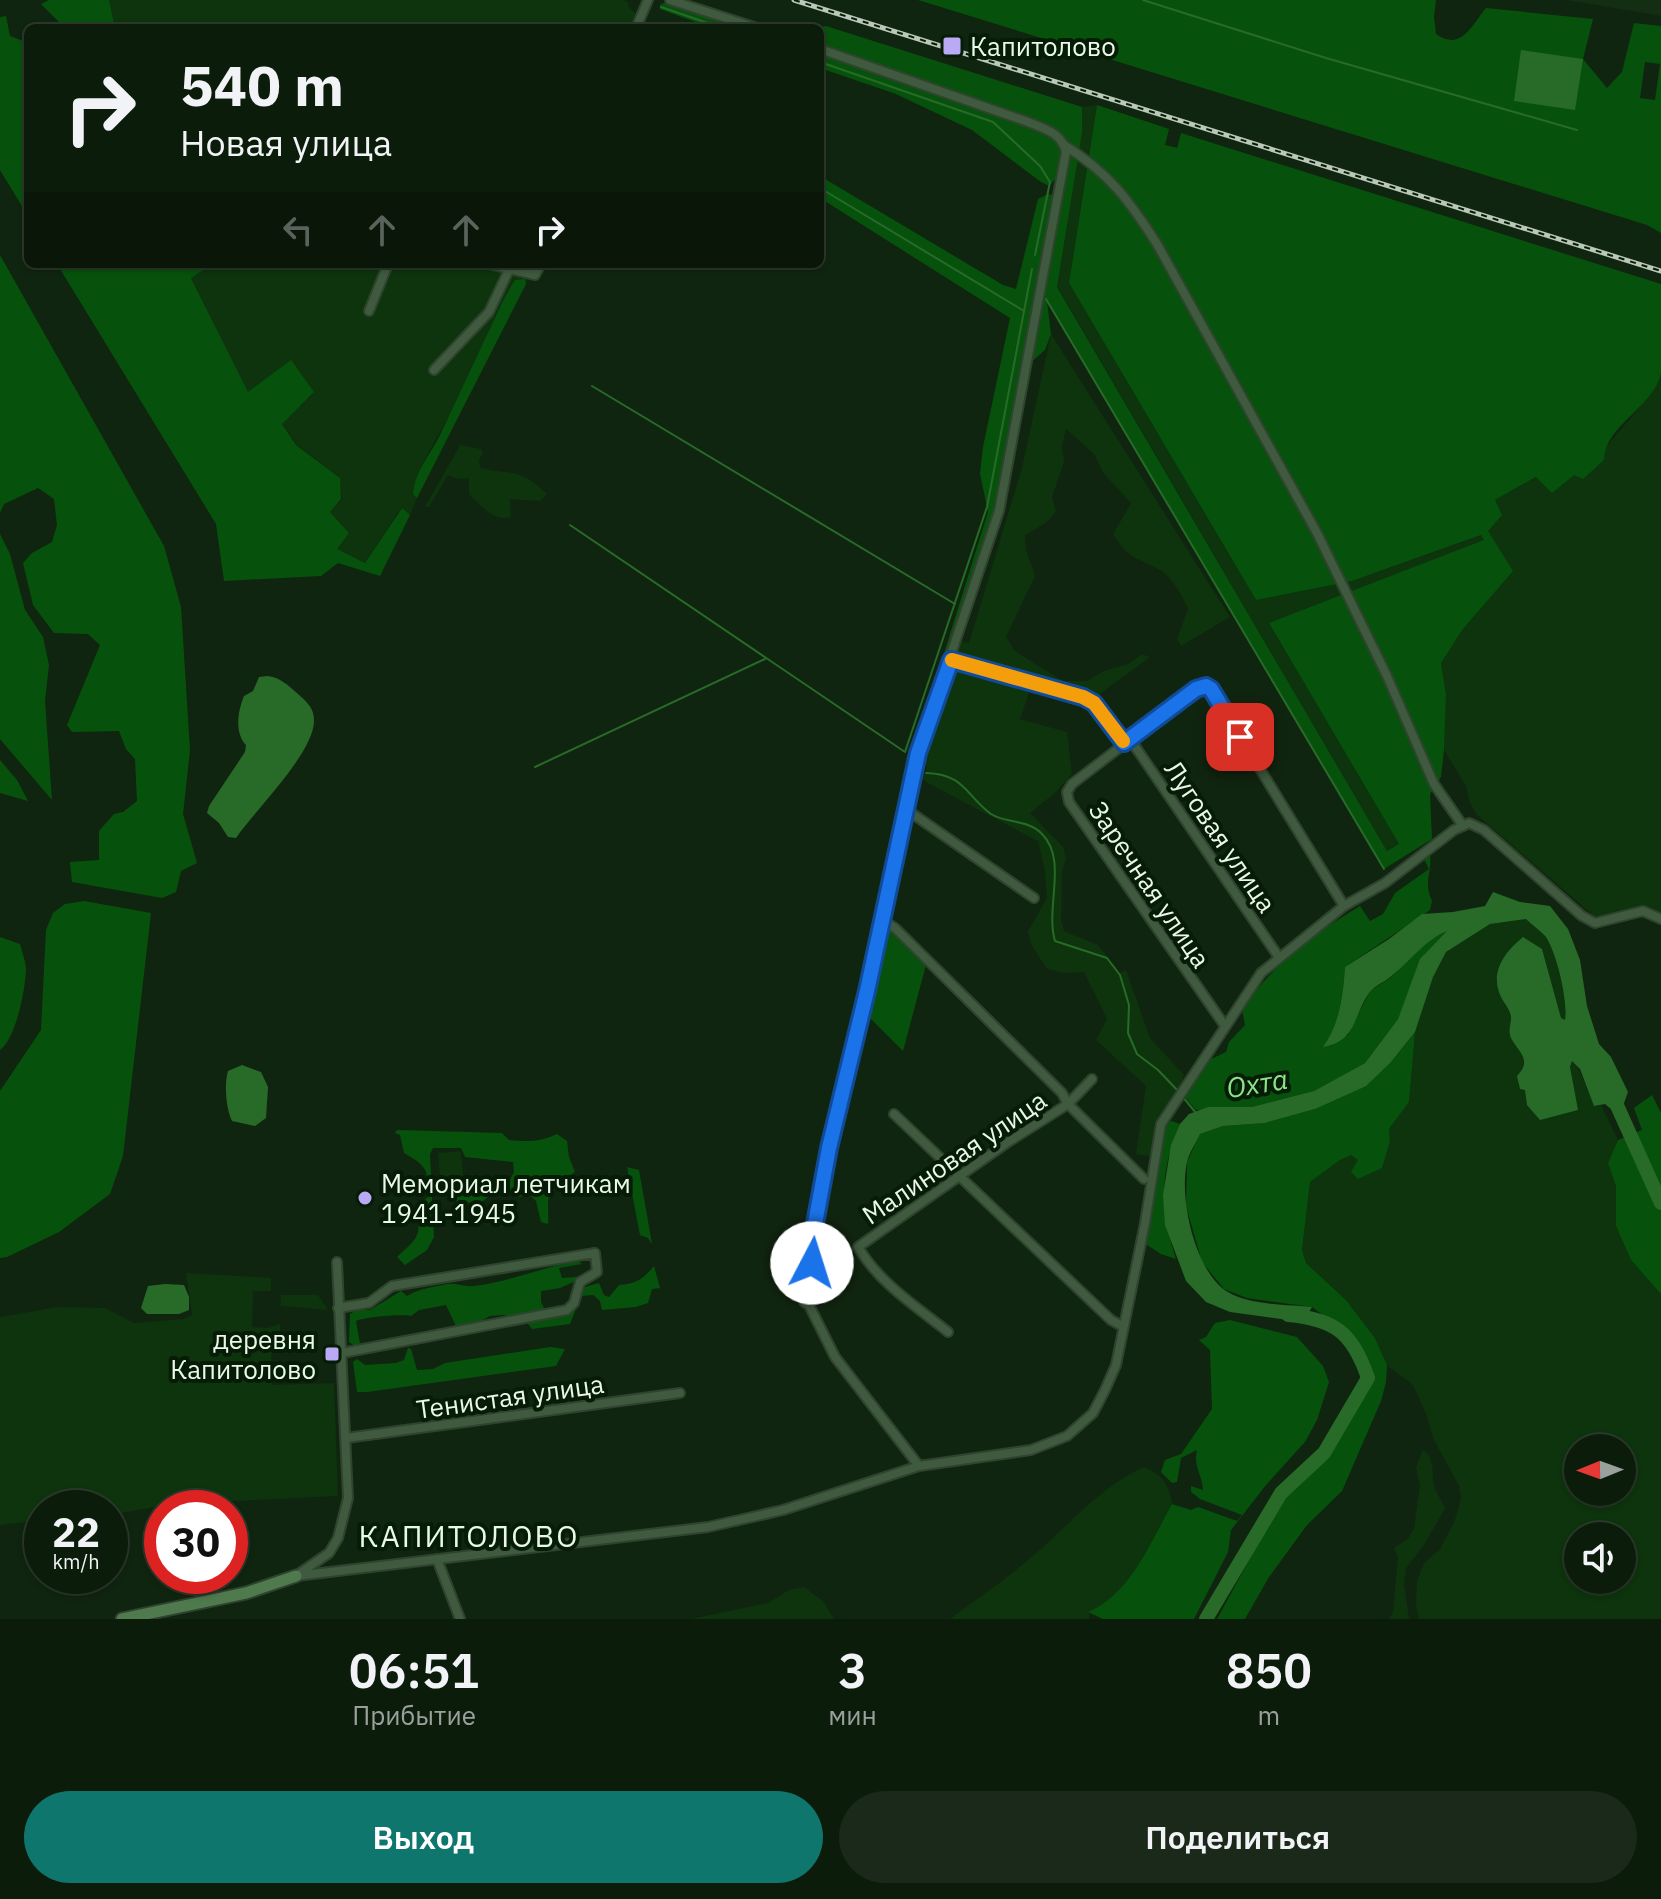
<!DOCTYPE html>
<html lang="ru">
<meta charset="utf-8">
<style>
body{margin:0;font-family:"IBM Plex Sans",sans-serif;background:#1a2919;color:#f1f3f6;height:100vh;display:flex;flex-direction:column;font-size:30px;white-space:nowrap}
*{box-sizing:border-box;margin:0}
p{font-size:26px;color:#9aa19d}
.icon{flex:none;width:44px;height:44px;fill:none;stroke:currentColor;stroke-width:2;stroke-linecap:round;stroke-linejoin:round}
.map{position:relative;height:1619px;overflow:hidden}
.drawer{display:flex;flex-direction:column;background:#0c1c0b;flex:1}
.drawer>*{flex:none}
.guide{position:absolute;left:24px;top:24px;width:800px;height:244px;border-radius:12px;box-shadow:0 2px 6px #0004,0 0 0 2px #2c3a2c;background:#0c1c0b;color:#f1f3f6;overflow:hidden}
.needle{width:52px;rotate:269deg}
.tools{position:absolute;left:1564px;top:1434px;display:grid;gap:16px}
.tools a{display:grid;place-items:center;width:72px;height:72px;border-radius:50%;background:#0c1c0b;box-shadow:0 2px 6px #0004,0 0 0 2px #2c3a2c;font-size:40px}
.speed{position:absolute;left:24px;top:1490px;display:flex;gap:16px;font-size:40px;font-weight:700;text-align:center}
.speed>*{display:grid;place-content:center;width:104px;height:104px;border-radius:50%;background:#0c1c0b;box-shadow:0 2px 6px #0004,0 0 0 2px #2c3a2c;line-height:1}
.speed small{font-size:20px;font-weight:400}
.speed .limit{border:12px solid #d22;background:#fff;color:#111}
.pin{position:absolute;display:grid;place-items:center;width:68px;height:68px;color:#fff;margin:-34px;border-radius:16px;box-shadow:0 4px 12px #0006}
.me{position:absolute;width:88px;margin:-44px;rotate:5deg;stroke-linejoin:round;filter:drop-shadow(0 0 6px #0008)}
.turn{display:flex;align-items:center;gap:28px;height:168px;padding:0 24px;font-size:36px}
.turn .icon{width:104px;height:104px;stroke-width:2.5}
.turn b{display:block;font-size:56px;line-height:68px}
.lanes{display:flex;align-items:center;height:76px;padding:0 24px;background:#0003;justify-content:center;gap:40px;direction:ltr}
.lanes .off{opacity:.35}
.eta{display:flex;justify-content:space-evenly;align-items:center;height:136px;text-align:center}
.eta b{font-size:48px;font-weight:600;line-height:56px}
.cta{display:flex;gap:16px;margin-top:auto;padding:16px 24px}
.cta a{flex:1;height:92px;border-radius:48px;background:#0f766e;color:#fff;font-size:32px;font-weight:600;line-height:92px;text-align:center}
.cta a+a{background:#1a2919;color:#f1f3f6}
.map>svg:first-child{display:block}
</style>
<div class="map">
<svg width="1661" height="1619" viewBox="0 0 1661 1619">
<rect width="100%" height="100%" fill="#10250f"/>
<polygon fill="#132e13" points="1566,0 1661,0 1661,16"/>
<g fill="#0d340d" fill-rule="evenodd">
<polygon points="109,0 621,0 627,1 630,9 636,13 630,28 115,28"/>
<polygon points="1097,105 1069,283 1256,600 1352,581 1482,535 1485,541 1269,623 1399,844 1387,851 1057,286 1082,133 1082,107"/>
<polygon points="212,264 532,264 526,284 525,279 423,463 413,494 417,498 410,515 401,508 365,563 336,549 349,533 330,512 342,499 339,477 296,444 282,423 314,393 290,361 248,393 191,277"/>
<path d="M 1051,334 L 1230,617 L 1181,646 L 1177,639 L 1188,609 C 1185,600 1171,577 1163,572 C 1138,556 1131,563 1113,534 L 1131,503 L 1104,474 L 1094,454 L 1066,429 L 1062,446 L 1064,462 L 1052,497 L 1056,512 L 1047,522 L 1025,535 L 1026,550 L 1035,576 L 1006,637 L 1015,651 L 1063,681 L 1087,681 L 1104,671 L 1128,664 L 1142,654 L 1150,657 L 1089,702 L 1031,687 L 1020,719 L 1067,732 L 1072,774 L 1056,792 L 1030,813 L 1063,847 L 1066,859 L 1062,871 L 1061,920 L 1064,931 L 1098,945 L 1120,973 L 1126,970 L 1150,1038 L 1184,1075 L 1178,1091 L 1155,1123 L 1150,1156 L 1136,1154 L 1146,1086 L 1096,1040 L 1107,1019 L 1084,972 L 1065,973 L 1047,969 L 1032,946 L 1028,931 L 1047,898 L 1045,871 L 1038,841 L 926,782 L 921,777 L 926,773 L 927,766 L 917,759 L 918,753 L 923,752 L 958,641 L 969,643 L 1022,468 Z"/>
<polygon points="1661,373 1661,915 1644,909 1599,917 1594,916 1477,815 1470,803 1466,786 1444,750 1446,695 1441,663 1488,531 1495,500 1537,477 1605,448 1652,393"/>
<path d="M 460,445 L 481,449 L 483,453 L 479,460 L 480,467 C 492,472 502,471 513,473 C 525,475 540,486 547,494 L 540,501 L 510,499 L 511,517 C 494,522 481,506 469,494 L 469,478 L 458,479 L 448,475 L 429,507 L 425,507 Z"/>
<path d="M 1526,919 C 1532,925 1541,930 1546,937 C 1558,955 1567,999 1565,1021 L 1561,1018 L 1542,949 L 1501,997 L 1509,1008 L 1512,1041 L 1523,1052 L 1524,1062 L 1521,1073 L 1525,1089 L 1577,1111 L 1570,1067 L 1572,1061 L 1576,1063 L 1595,1106 L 1601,1105 L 1618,1140 L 1608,1163 L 1616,1186 L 1616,1226 L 1631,1260 L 1661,1294 L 1661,1619 L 1419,1619 L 1416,1606 L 1417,1581 L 1424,1563 L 1440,1549 L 1455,1520 L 1461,1498 L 1459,1486 L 1433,1438 L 1427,1416 L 1413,1385 L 1387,1365 L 1375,1338 L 1346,1300 L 1306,1263 L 1302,1250 L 1310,1182 L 1340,1160 L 1351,1155 L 1358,1160 L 1390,1141 L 1389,1129 L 1409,1102 L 1415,1032 L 1433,977 L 1446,952 L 1490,924 ZM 1578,1448 L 1622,1448 L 1622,1492 L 1578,1492 ZM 1578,1536 L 1622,1536 L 1622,1580 L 1578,1580 Z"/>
<polygon points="461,1151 464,1187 441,1189 438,1153"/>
<polygon points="186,1273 271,1278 271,1291 253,1291 252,1327 268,1328 280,1324 280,1336 271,1337 272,1385 334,1383 338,1496 170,1504 110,1515 110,1508 42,1508 42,1520 0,1525 0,1317 58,1307 105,1308 134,1323 184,1319 192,1315"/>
<polygon points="281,1295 318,1295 328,1310 280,1306"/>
<path d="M 1423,1450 C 1437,1460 1430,1474 1435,1489 C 1438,1495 1442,1502 1445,1508 L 1424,1545 L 1406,1568 L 1404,1584 L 1409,1619 L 1389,1619 L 1393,1612 L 1398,1557 L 1394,1548 L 1408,1539 L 1414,1529 L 1420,1485 L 1416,1467 Z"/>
<path d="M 1144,1467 C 1161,1474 1170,1485 1172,1504 C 1151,1541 1130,1595 1089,1612 L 1089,1619 L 950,1619 C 978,1598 1008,1578 1034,1555 C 1070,1524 1100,1487 1144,1467 Z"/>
<polygon points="804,1587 823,1601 834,1619 691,1619 768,1603 789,1590"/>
</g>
<g fill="#06520c" fill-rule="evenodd">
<polygon points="49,0 109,0 115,28 65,28 41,4"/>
<path d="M 918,0 L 1436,0 L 1434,17 L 1436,34 C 1461,52 1472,25 1486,8 L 1593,19 L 1583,59 L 1607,88 L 1622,72 L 1634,23 L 1661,26 L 1661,233 L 1647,225 ZM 1645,62 L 1660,64 L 1655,100 L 1640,98 Z"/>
<polygon points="664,3 762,28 712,28 660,9 660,5"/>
<polygon points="6,16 10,36 28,43 28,216 0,170 0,17"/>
<path d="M 826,26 L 1082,107 L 1082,133 L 1057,287 L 1387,851 L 1399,844 L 1269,623 L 1484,540 L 1481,535 L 1352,581 L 1256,600 L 1069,283 L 1097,105 L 1169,129 L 1165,145 L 1177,148 L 1181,133 L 1661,284 C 1661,307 1661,352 1661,373 C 1654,408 1605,424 1604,460 L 1583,479 L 1574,475 L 1552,493 L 1536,477 L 1495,500 L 1502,515 L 1488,531 L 1513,571 L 1462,630 L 1441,663 L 1446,695 L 1444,750 L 1441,777 L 1430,794 L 1432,839 L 1384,869 L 1047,301 L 1051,334 L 1045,350 L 1021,371 L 996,511 L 920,740 L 917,740 L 988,512 L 980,474 L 983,447 L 1010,318 L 820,198 L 820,176 L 1003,285 L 1016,289 L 1038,199 L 1048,194 L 1057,196 L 1065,169 L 1049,186 L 1041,182 L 972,130 L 896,94 L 820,68 L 820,28 L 816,28 Z"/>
<polygon points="0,255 164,546 181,607 190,750 183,814 197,863 181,871 176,892 162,898 72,882 70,862 99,860 99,831 114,814 123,812 137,801 135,759 126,749 119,731 72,732 67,725 100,645 88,634 54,633 33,605 23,563 32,553 52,542 57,525 54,499 38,488 4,504 0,513"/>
<polygon points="57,264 212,264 191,278 248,392 291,360 314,392 282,424 296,445 340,478 341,499 330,512 349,533 337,549 365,563 402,508 410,515 380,576 338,563 321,576 224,581 216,524"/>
<path d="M 525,279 L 526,284 L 417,498 L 413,494 C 415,472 429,456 439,437 C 461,391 482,345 504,299 L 515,280 Z"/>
<polygon points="0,534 10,554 25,610 43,637 49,665 45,701 52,800 0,739"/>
<polygon points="0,760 17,780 28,801 0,793"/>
<polygon points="906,797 884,925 927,961 903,1051 867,1015 846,1079 841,1082"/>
<path d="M 1430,855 C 1432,875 1423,881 1432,901 L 1430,910 L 1345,967 C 1343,994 1340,1024 1324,1046 L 1348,1035 L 1370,991 L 1390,978 L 1428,941 L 1451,928 L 1421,959 L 1398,1019 L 1365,1063 L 1314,1091 L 1252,1107 L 1196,1110 L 1184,1096 L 1209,1060 L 1226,1052 L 1229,1042 L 1245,1025 L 1242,1009 C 1272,965 1315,933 1360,906 L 1370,921 L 1383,914 L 1395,893 L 1429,869 L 1424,859 Z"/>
<polygon points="84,901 151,913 123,1156 110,1194 59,1232 7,1257 0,1258 0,1091 41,1030 46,930 53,913 65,904"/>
<path d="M 0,937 L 20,944 C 22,952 26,962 26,970 C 25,991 16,1038 0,1050 Z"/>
<polygon points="1415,1032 1409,1102 1389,1129 1390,1141 1382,1168 1358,1179 1351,1172 1358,1160 1351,1155 1340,1160 1310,1182 1302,1250 1306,1263 1346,1300 1375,1338 1387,1365 1386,1382 1381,1401 1342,1491 1307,1525 1269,1577 1245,1619 1217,1619 1284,1496 1327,1455 1370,1378 1362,1352 1346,1332 1312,1307 1247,1298 1224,1289 1202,1262 1186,1206 1187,1162 1200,1134 1223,1126 1265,1123 1315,1109 1391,1062"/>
<polygon points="1652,1095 1661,1113 1661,1294 1631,1260 1616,1226 1616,1186 1608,1163 1618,1140 1642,1130 1634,1108"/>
<path d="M 1171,1121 L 1180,1124 C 1159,1173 1160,1209 1176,1259 L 1161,1254 L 1144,1243 L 1164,1127 Z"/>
<path d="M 397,1130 L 502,1133 L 509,1140 C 527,1142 541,1142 557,1134 L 567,1141 L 569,1157 L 575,1172 L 567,1177 L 566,1187 C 541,1190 550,1206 548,1224 L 541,1222 L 536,1201 L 531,1196 L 515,1197 L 508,1186 L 500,1186 L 482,1202 L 472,1205 L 465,1200 L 457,1203 L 455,1199 L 460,1193 C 481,1196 491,1186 510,1180 L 514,1172 L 513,1162 L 465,1157 L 461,1148 L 433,1148 L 430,1154 L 434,1237 L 427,1250 L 405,1265 L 397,1257 C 419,1236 421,1238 417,1206 L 428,1197 C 428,1169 428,1167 404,1153 L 400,1135 L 395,1133 Z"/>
<polygon points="627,1167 639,1170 652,1244 648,1238 640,1235"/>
<polygon points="821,1234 837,1249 830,1268 824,1271 816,1267 819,1235"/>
<path d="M 578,1261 L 582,1264 L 559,1268 L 562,1278 L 587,1276 L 560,1288 L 541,1291 L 541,1302 L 545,1310 L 567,1308 L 578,1289 L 599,1283 L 604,1295 L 609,1297 L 619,1285 C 636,1284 643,1279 654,1266 L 660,1288 L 652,1289 L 648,1303 L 636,1307 L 602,1310 L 600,1301 L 593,1295 L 581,1296 L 570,1324 L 532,1329 L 525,1320 L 504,1315 L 490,1316 L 476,1324 L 456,1326 L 446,1305 L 419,1310 L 411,1316 C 400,1314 366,1317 356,1321 L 360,1344 L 358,1348 L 349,1342 L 350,1314 L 356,1310 L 370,1310 L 401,1291 L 407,1296 C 420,1288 434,1287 448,1284 C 456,1283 465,1287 474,1286 C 509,1282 543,1267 578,1261 Z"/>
<path d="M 1230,1320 L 1297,1337 L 1323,1366 L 1329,1382 L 1317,1420 L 1305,1442 L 1266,1485 L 1231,1530 L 1228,1552 L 1194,1619 L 1103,1619 L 1088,1612 C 1130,1595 1151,1541 1172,1504 L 1191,1510 L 1198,1507 L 1237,1521 L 1242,1515 L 1200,1499 L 1191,1492 L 1191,1486 L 1203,1490 C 1202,1473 1193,1468 1197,1450 L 1181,1458 L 1177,1482 L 1172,1483 L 1161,1472 L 1165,1460 L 1181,1454 L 1212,1409 L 1210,1350 L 1199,1340 L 1206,1337 L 1215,1323 Z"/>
<polygon points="550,1347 565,1349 556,1366 367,1392 357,1392 353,1362 357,1359 365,1365 396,1363 404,1360 408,1348 411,1349 417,1370 433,1369 445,1363"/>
</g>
<g fill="#286b28">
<polygon points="1521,50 1583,59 1575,110 1514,101"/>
<path d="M 267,676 C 280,677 289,686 298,694 C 306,701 314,708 314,720 C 315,752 255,810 236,838 L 228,837 L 219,823 L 207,813 L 209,806 L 245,752 L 246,745 C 234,732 238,711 244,696 L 253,691 L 259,677 Z"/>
<path d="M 1493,892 L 1520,902 L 1550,906 L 1568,929 L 1580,960 L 1587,1006 L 1599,1044 L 1611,1057 L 1628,1092 L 1624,1103 L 1611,1109 L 1605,1104 L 1594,1106 L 1580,1069 L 1572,1061 L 1570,1067 L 1578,1110 L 1540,1120 L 1527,1105 L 1525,1090 L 1520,1089 L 1517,1076 C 1533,1059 1518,1052 1511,1038 C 1507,1029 1513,1022 1510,1013 C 1508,1007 1504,1003 1501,997 C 1489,972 1505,952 1523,937 L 1542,949 L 1561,1018 L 1565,1020 C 1568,1001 1557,954 1546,937 C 1541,931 1532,925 1526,919 L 1490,924 L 1446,952 L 1433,977 L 1415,1032 L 1391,1062 L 1366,1086 L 1315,1109 L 1265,1123 L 1223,1126 L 1200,1134 C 1196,1143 1189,1153 1187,1162 C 1179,1198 1194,1264 1222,1288 C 1244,1306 1285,1304 1312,1307 L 1303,1322 L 1230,1312 L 1206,1302 L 1186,1281 L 1165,1225 L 1163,1195 L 1171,1145 L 1180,1124 L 1189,1114 L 1208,1107 L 1252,1107 L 1314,1091 L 1365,1063 L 1398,1019 L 1420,959 L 1447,931 C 1423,941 1409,963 1389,978 C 1383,983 1374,986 1369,993 C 1353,1016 1357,1041 1323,1047 C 1340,1024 1343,994 1345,967 L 1389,939 L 1422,914 L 1453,912 L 1485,906 Z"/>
<path d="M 242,1065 L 261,1072 L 268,1087 L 266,1118 L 255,1126 L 232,1121 C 226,1109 224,1084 228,1071 Z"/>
<polygon points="165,1284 184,1285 189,1297 189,1310 179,1314 147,1314 141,1308 148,1286"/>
</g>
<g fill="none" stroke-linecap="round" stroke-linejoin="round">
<g stroke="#286b28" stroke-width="2">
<polyline points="1143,0 1326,58 1577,130"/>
<polyline points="661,7 722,28"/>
<polyline points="820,62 993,122 1040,166 1050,182 1035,255"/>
<polyline points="820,188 1024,311"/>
<polyline points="1046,299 1384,869"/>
<polyline points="592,386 955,604"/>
<polyline points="570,525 905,752 987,507 1032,269"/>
<polyline points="535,767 765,659"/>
<path d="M 926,773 C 965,774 966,796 991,814 C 1007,824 1028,819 1042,834 C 1068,860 1045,907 1055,941 L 1107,958 L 1120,975 L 1129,1005 L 1128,1033 L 1137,1054 L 1158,1070 L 1178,1091"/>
<polyline points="1182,1096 1196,1113"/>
</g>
<g stroke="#286b28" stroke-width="14">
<polyline points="1610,1090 1661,1203"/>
<path d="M 1206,1619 L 1281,1493 L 1324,1453 L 1368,1378 C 1353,1334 1336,1319 1288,1315"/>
</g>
<g stroke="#2f432e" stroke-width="12">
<g id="street">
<polyline points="670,0 757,28"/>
<polyline points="636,28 648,0"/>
<path d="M 820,49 L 1028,122 C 1045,129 1062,133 1066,152 L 999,511 L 918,753 L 867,991 L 829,1148 L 804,1302 L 809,1305 L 835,1357 L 919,1466"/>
<path d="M 1064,145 C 1109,173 1129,200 1157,244 L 1317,533 L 1387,676 L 1434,784 L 1463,826"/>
<polyline points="489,264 535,275 541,264"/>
<polyline points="369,311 388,264"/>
<polyline points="434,370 489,312 509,270"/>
<polyline points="951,660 1083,697 1094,703 1124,743"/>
<polyline points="1130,739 1278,956"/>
<polyline points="907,810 1034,898"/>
<polyline points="882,920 895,928 1062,1093 1068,1104 1144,1179"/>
<polyline points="1225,1026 1069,802 1067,792 1072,784 1196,689 1206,686 1211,689 1344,906"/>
<polyline points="894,1114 1111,1320 1122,1326"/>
<polyline points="338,1308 369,1303 392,1286 595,1253 597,1272 580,1282 574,1303 567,1310 342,1353"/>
<path d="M 948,1332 C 917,1307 879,1283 858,1247 L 1008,1142 L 1068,1104 L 1092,1079"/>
<polyline points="346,1438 680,1393"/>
<polyline points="437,1559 460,1619"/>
<polyline points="300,1573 329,1553 338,1538 348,1498 337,1262"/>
<polyline points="296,1576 708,1527 783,1510 919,1466 1031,1450 1067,1436 1093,1413 1105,1390 1116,1365 1145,1223 1161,1124 1261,973 1344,906 1385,883 1454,830 1469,823 1484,830 1582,916 1595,923 1643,911 1661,919"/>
</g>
</g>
<g stroke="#2f432e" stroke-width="15">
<polyline id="secondary" points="122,1619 246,1593 296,1576"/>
</g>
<use href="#street" stroke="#3f5a3e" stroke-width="8"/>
<use href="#secondary" stroke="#4f7a4e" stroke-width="11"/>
<g stroke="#b9c8b8" stroke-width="5">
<polyline id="rail" points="794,0 1661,271"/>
</g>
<use href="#rail" stroke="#071c06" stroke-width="2" stroke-dasharray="6" stroke-linecap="butt"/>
</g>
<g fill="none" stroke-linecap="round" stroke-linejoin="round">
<g stroke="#114b97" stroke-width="20">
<polyline id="route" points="812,1263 814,1229 829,1148 867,991 918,753 951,660 1083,697 1094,703 1124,743 1196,689 1206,686 1211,689 1240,737"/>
</g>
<use href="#route" stroke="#1a73e8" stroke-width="14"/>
<polyline stroke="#f59e0b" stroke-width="14" points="952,660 1083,697 1094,703 1123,741"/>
</g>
<g fill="#baaaf6" stroke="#071c06" stroke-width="3">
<rect x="942" y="36" width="20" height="20" rx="4"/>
<circle cx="365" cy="1198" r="8"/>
<rect x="324" y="1346" width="16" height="16" rx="4"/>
</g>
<g text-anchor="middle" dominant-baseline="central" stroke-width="8" stroke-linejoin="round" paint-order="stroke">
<g font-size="26" fill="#eaf8e9" stroke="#071c06" text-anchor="start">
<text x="970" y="46">Капитолово</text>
<text x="381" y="1183">Мемориал летчикам<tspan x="381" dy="30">1941-1945</tspan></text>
<text x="316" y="1339" text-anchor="end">деревня<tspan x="316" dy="30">Капитолово</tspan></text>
</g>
<g font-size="26" fill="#eaf8e9" stroke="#071c06">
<text transform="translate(1221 836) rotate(56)">Луговая улица</text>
<text transform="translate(1150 884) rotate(56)">Заречная улица</text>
<text transform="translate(954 1157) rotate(-34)">Малиновая улица</text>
<text transform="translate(510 1396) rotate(-8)">Тенистая улица</text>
</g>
<g font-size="28" font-style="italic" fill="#8ae387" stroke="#071c06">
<text transform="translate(1257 1083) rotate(-9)">Охта</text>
</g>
<g font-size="30" letter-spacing="2" fill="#eaf8e9" stroke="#071c06">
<text x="469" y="1535">КАПИТОЛОВО</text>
</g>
</g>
</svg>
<div class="tools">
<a><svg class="needle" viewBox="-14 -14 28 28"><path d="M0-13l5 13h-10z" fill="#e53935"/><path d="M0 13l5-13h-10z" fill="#9aa19d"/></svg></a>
<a><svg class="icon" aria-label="sound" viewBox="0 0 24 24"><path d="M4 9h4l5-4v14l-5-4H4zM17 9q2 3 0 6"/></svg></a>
</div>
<div class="speed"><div>22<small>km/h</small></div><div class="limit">30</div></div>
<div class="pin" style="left:1240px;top:737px;background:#d93025"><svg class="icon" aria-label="arrive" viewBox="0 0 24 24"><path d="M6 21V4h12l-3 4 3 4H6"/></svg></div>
<svg class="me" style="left:812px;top:1263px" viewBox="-20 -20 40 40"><circle r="19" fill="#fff"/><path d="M0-13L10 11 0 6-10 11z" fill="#1a73e8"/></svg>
<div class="guide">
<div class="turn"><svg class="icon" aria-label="right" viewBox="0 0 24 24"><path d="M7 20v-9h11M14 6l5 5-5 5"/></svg><div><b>540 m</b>Новая улица</div></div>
<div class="lanes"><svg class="icon off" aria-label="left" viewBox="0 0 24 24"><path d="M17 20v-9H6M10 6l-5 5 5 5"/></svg><svg class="icon off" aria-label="ahead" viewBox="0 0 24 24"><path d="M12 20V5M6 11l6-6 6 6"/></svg><svg class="icon off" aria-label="ahead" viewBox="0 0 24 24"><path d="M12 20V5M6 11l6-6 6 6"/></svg><svg class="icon" aria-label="right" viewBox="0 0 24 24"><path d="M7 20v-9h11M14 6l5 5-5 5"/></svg></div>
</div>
</div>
<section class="drawer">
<div class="eta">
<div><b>06:51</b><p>Прибытие</p></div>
<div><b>3</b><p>мин</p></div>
<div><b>850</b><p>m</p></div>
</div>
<div class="cta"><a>Выход</a><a>Поделиться</a></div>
</section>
